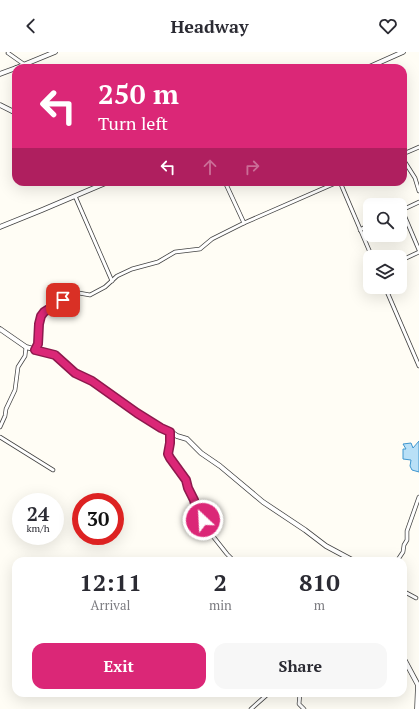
<!DOCTYPE html>
<style>
body{margin:0;font-family:"PT Serif",serif;background:#f7f7f7;color:#2b2b33;height:100vh;display:flex;flex-direction:column;font-size:15px;white-space:nowrap}
*{box-sizing:border-box;margin:0}
p{font-size:13px;color:#7c7c81}
.icon{flex:none;width:22px;height:22px;fill:none;stroke:currentColor;stroke-width:2;stroke-linecap:round;stroke-linejoin:round}
.map{position:relative;flex:1;overflow:hidden}
.sheet{position:absolute;left:12px;top:505px;width:395px;height:140px;display:flex;flex-direction:column;background:#fff;border-radius:12px;box-shadow:0 4px 16px #0002}
.sheet>*{flex:none}
.top-card{position:absolute;left:12px;top:12px;width:395px;height:122px;border-radius:12px;box-shadow:0 4px 16px #0002;background:#db2777;color:#fff;overflow:hidden}
.buttons{position:absolute;left:363px;top:146px;display:grid;gap:8px}
.buttons a{display:grid;place-items:center;width:44px;height:44px;border-radius:8px;background:#fff;box-shadow:0 4px 16px #0002;font-size:20px}
.speed{position:absolute;left:12px;top:441px;display:flex;gap:8px;font-size:20px;font-weight:700;text-align:center}
.speed>*{display:grid;place-content:center;width:52px;height:52px;border-radius:50%;background:#fff;box-shadow:0 4px 16px #0002;line-height:1}
.speed small{font-size:10px;font-weight:400}
.speed .limit{border:6px solid #d22;background:#fff;color:#111}
.pin{position:absolute;display:grid;place-items:center;width:34px;height:34px;color:#fff;margin:-17px;border-radius:8px;box-shadow:0 2px 6px #0006}
.me{position:absolute;width:44px;margin:-22px;rotate:335deg;stroke-linejoin:round;filter:drop-shadow(0 0 3px #0008)}
.turn{display:flex;align-items:center;gap:14px;height:84px;padding:0 20px;font-size:18px}
.turn .icon{width:52px;height:52px;stroke-width:2.5}
.turn b{display:block;font-size:28px;line-height:34px}
.lanes{display:flex;align-items:center;height:38px;padding:0 20px;background:#0003;justify-content:center;gap:20px;direction:ltr}
.lanes .off{opacity:.35}
.eta{display:flex;justify-content:space-evenly;align-items:center;height:68px;text-align:center}
.eta b{font-size:24px;font-weight:700;line-height:28px}
.primary-button{display:flex;gap:8px;margin-top:auto;padding:8px 20px}
.primary-button a{flex:1;height:46px;border-radius:12px;background:#db2777;color:#fff;font-size:16px;font-weight:700;line-height:46px;text-align:center}
.primary-button a+a{background:#f7f7f7;color:#2b2b33}
header{display:flex;justify-content:space-between;align-items:center;height:52px;padding:0 20px;background:#fff;font-size:18px;font-weight:700}
.map>svg:first-child{display:block}
</style>
<header><svg class="icon" aria-label="back" viewBox="0 0 24 24"><path d="M15 5l-7 7 7 7"/></svg>Headway<svg class="icon" aria-label="heart" viewBox="0 0 24 24"><path d="M12 20l-8-8c-3-5 5-10 8-4 3-6 11-1 8 4z"/></svg></header>
<div class="map">
<svg width="419" height="657" viewBox="0 0 419 657">
<rect width="100%" height="100%" fill="#fffdf5"/>
<polygon fill="#b9e0f7" stroke="#3f96cf" points="419,389 419,420 412,418 410,414 411,408 403,407 403,397 406,397 403,392 411,391 413,396"/>
<g fill="none" stroke-linecap="round" stroke-linejoin="round">
<g stroke="#444" stroke-width="4.5">
<g id="minor">
<polyline points="8,1 25,13"/>
<polyline points="403,102 419,95"/>
<polyline points="403,107 415,126 419,139"/>
<polyline points="225,130 244,171"/>
<polyline points="340,130 372,205"/>
<polyline points="75,144 112,229"/>
<polyline points="402,158 419,198"/>
<polyline points="400,159 419,150"/>
<polyline points="360,178 370,172"/>
<polyline points="400,209 419,200"/>
<polyline points="385,235 419,314"/>
<polyline points="35,297 38,292 39,272 41,264 44,260 63,248 79,241 90,243 105,235 117,224 132,217 158,210 175,200 200,197 212,187 244,171 338,130"/>
<polyline points="0,375 5,364 6,357 15,338 18,315 25,304 26,295"/>
<polyline points="170,379 170,391 168,401 170,407 186,428 188,436 194,448 196,456 202,464 203,468 208,478 227,502 234,509"/>
<polyline points="0,385 53,418"/>
<polyline points="397,509 403,500 404,493 407,488 407,479 419,445"/>
<polyline points="403,539 416,546"/>
<polyline points="300,641 299,652 304,657"/>
<polyline points="251,657 269,641"/>
</g>
</g>
<g stroke="#444" stroke-width="5.5">
<g id="tertiary">
<polyline points="16,16 55,0"/>
<polyline points="367,16 403,0"/>
<polyline points="0,22 16,16"/>
<polyline points="0,53 16,61"/>
<polyline points="0,175 42,158 108,130"/>
<polyline points="0,277 26,295 55,303 75,321 92,329 137,361 161,376 170,379 177,384 187,387 201,401 220,414 263,450 305,478 326,494 354,509"/>
<polyline points="403,605 418,633 417,657"/>
</g>
</g>
<use href="#minor" stroke="#fff" stroke-width="3"/>
<use href="#tertiary" stroke="#fff" stroke-width="4"/>
</g>
<g fill="none" stroke-linecap="round" stroke-linejoin="round">
<g stroke="#8e194d" stroke-width="10">
<polyline id="route" points="63,248 44,260 41,264 39,272 38,292 35,298 55,303 75,321 92,329 137,361 161,376 170,380 170,391 168,402 170,406 186,428 188,436 194,448 196,456 202,464 203,468"/>
</g>
<use href="#route" stroke="#db2777" stroke-width="7"/>
</g>
</svg>
<div class="buttons">
<a><svg class="icon" aria-label="search" viewBox="0 0 24 24"><circle cx="10" cy="10" r="6"/><path d="M15 15l6 6"/></svg></a>
<a><svg class="icon" aria-label="layers" viewBox="0 0 24 24"><path d="M12 4l9 5-9 5-9-5zM3 14l9 5 9-5"/></svg></a>
</div>
<div class="speed"><div>24<small>km/h</small></div><div class="limit">30</div></div>
<div class="pin" style="left:63px;top:248px;background:#d93025"><svg class="icon" aria-label="arrive" viewBox="0 0 24 24"><path d="M6 21V4h12l-3 4 3 4H6"/></svg></div>
<svg class="me" style="left:203px;top:468px" viewBox="-20 -20 40 40"><circle r="17" fill="#db2777" stroke="#fff" stroke-width="3"/><path d="M0-11L8 9 0 5-8 9z" fill="#fff"/></svg>
<div class="top-card">
<div class="turn"><svg class="icon" aria-label="left" viewBox="0 0 24 24"><path d="M17 20v-9H6M10 6l-5 5 5 5"/></svg><div><b>250 m</b>Turn left</div></div>
<div class="lanes"><svg class="icon" aria-label="left" viewBox="0 0 24 24"><path d="M17 20v-9H6M10 6l-5 5 5 5"/></svg><svg class="icon off" aria-label="ahead" viewBox="0 0 24 24"><path d="M12 20V5M6 11l6-6 6 6"/></svg><svg class="icon off" aria-label="right" viewBox="0 0 24 24"><path d="M7 20v-9h11M14 6l5 5-5 5"/></svg></div>
</div>
<section class="sheet">
<div class="eta">
<div><b>12:11</b><p>Arrival</p></div>
<div><b>2</b><p>min</p></div>
<div><b>810</b><p>m</p></div>
</div>
<div class="primary-button"><a>Exit</a><a>Share</a></div>
</section>
</div>
